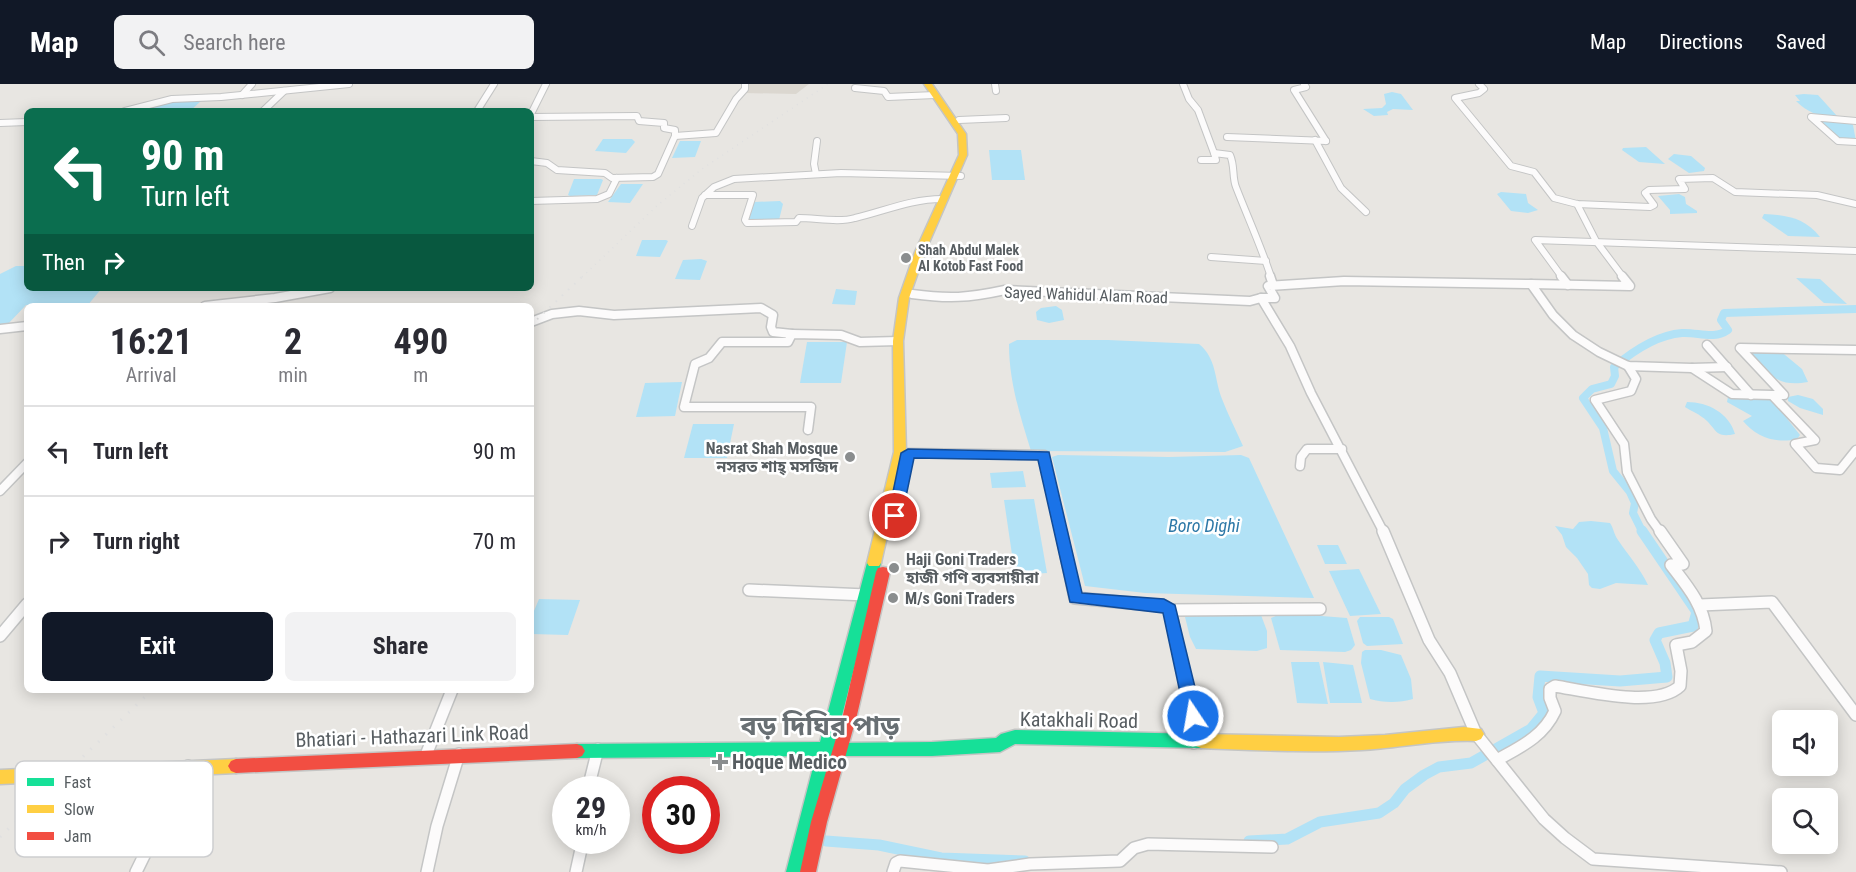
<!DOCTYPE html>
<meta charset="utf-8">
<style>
body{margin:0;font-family:"Roboto Condensed","Noto Sans Bengali",sans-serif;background:#f2f2f3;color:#2b2b33;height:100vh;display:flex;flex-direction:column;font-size:22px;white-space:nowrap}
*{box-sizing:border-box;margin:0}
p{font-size:20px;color:#7c7c81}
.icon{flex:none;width:33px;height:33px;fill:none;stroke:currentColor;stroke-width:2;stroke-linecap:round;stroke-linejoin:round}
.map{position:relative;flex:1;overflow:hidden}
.details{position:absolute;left:24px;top:219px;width:510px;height:390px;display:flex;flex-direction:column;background:#fff;border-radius:9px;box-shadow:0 3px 15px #0003}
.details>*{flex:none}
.top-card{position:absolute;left:24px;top:24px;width:510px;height:183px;border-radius:9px;box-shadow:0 3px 15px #0003;background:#0b6e4f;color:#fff;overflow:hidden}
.fabs{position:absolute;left:1772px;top:626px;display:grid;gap:12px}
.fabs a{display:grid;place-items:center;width:66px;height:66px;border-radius:9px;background:#fff;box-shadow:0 3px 15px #0003;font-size:30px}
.speed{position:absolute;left:552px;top:692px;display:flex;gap:12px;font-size:30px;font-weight:700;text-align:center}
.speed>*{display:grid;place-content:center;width:78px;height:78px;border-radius:50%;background:#fff;box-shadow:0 3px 15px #0003;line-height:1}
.speed small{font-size:15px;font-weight:400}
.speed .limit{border:9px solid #d22;background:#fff;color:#111}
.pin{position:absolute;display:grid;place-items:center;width:51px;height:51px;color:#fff;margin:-26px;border:3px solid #fff;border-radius:50%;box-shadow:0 2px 6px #0007}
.me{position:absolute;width:66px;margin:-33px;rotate:348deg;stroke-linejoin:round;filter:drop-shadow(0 0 4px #0008)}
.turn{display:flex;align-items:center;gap:21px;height:126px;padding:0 18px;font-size:27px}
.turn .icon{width:78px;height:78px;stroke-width:2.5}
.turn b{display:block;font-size:42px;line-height:51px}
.then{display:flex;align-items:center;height:57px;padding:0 18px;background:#0003;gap:12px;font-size:22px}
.eta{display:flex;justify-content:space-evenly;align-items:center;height:102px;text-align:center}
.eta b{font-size:36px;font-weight:700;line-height:42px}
.primary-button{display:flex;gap:12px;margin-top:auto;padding:12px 18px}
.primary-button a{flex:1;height:69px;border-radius:9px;background:#111827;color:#fff;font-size:24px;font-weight:700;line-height:69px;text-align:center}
.primary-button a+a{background:#f2f2f3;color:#2b2b33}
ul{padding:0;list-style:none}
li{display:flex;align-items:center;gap:18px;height:90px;padding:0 18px;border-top:2px solid #e1e1e2}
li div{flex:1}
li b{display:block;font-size:22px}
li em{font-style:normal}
header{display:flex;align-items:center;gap:36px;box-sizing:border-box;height:84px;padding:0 30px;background:#111827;color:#fff}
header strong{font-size:28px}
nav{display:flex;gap:33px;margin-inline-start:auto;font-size:21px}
.search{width:420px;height:54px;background:#f2f2f3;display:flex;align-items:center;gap:15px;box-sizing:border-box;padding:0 21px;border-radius:9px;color:#7c7c81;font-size:22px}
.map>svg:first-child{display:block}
</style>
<header>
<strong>Map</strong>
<div class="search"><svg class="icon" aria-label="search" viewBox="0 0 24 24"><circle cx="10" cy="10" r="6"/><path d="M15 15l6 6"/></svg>Search here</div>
<nav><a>Map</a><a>Directions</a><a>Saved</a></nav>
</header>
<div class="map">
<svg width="1856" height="788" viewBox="0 0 1856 788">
<rect width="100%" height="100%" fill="#e8e6e2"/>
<polygon fill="#dbd7d0" points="748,0 809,0 796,10 744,9"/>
<g fill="#b2e2f6">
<polygon points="1392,8 1401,10 1413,26 1393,25 1387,28 1388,31 1374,32 1363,25 1382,24 1386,20 1384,10"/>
<path d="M 1804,10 L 1818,11 L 1837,32 C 1820,33 1808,29 1796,17 L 1800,17 L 1795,11 Z"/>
<polygon points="201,17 190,27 142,27 166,18"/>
<polygon points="1837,36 1849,38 1853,41 1856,57 1837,54 1820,37"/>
<polygon points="603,55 632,55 635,58 626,69 595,67"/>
<polygon points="680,57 701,57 695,73 672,74"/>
<polygon points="1646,63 1665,80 1639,78 1622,66 1623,64"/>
<polygon points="989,66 1021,66 1025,96 992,96"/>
<polygon points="1674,70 1691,72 1705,84 1704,87 1689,89 1668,75"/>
<polygon points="574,95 601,95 603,96 597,111 570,112 568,111"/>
<polygon points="621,100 643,100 630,119 608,118"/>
<polygon points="1501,108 1526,110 1528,119 1538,126 1528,129 1511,127 1497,110"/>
<polygon points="1679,110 1685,113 1686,120 1697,127 1697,129 1670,130 1670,126 1658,112"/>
<polygon points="780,117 783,120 779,136 752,136 748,134 754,118"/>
<path d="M 1764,130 C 1787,131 1805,134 1820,153 L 1788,152 L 1762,134 Z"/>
<polygon points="642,156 666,156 668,157 660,173 636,172"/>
<polygon points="701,175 707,177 700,196 675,195 683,176"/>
<polygon points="16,182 27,182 27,204 102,204 87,222 64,222 66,219 26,221 7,241 0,241 0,190"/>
<polygon points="1796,194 1820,195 1847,220 1824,219"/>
<polygon points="836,205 857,207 855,221 832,220"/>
<polygon points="1056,222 1062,226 1064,236 1049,239 1037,236 1036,228 1041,224"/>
<path d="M 1017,256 L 1108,256 L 1199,260 C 1217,275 1214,294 1222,315 C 1228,331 1236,346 1243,362 L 1225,368 L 1031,367 C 1020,331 1009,298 1009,260 Z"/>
<polygon points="807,258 847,258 841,299 800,299"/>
<path d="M 1779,266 L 1802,285 L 1808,298 C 1776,304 1768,289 1747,268 Z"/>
<polygon points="682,298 675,332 636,333 645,299"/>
<polygon points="1798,311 1813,315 1823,325 1823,331 1800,324 1788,317 1788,313"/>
<path d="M 1732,312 L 1764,313 L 1773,317 L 1800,351 L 1797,355 C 1776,360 1756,353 1743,337 L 1752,332 L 1727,318 L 1728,313 Z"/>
<path d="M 1687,318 C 1708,318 1729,329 1735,350 C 1713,355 1717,343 1702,333 C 1697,329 1691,327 1685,323 Z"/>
<polygon points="693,340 734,340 727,374 684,374"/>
<polygon points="1058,371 1169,373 1241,371 1249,374 1314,514 1145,509 1085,502 1052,373"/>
<polygon points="1023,387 1026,403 992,404 990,389"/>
<polygon points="1034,415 1047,489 1015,491 1004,416"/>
<path d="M 1591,437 L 1610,439 C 1614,445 1614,451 1618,456 C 1628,471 1640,484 1648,501 L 1616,499 L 1600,505 L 1592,504 L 1589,501 L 1588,490 L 1577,474 L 1566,463 L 1562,451 L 1555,442 L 1573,445 L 1579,438 Z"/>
<polygon points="1317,461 1338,461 1347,480 1325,480"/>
<polygon points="1359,485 1381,530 1350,532 1329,487"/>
<polygon points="539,515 580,516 568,551 531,550 531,534"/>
<polygon points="1296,530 1347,534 1355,561 1351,566 1345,568 1280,566 1271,534 1278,531"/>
<polygon points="1201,531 1261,531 1267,547 1267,564 1257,567 1196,565 1190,553 1185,533"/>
<polygon points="1360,533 1389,533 1393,535 1403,560 1367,562 1363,559 1357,537"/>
<path d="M 1365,566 L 1381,566 L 1401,571 L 1411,595 L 1413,615 C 1400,619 1383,619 1370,615 L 1361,579 L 1362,568 Z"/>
<polygon points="1291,578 1319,578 1328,620 1297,619"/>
<polygon points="1323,578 1353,581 1362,619 1330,619"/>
</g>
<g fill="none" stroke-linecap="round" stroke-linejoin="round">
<path stroke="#b2e2f6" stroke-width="8" d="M 1643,449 L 1633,429 L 1635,419 L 1630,408 L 1613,387 L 1603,344 L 1583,314 L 1592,305 L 1611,300 L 1615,292 L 1614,283 C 1633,267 1656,251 1682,249 C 1698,248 1714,256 1728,246 L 1721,236 L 1724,229 L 1856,225"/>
<g stroke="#b2e2f6" stroke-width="11">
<polyline points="826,757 879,761 941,774 1025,777"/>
<polyline points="1249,757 1287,755 1320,738 1379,729 1394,719 1405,705 1424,691 1439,683 1471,679 1531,645 1544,629 1538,613 1540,592 1620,597 1667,593 1665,579 1655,556 1659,549 1693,542 1697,528 1642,447"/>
</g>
<g stroke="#c4c5c5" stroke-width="8">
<g id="street-far2">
<polyline points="995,0 996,7"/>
<polyline points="1183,0 1189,15 1198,26 1214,69"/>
<polyline points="1304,0 1306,3 1294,6 1326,57"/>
<polyline points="1479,0 1484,5 1479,9 1455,14 1511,82 1534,88 1554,114 1577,120 1650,123 1654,121 1645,109 1649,106 1685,105 1679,95 1713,94 1735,108 1817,111 1856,120"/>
<polyline points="855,4 884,7 888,13 935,11"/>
<polyline points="242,11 252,0"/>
<polyline points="125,27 172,15 221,13 349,0"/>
<polyline points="263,27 284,7"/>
<polyline points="477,27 494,0"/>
<polyline points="531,30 546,0"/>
<polyline points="531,33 637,32 639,37 664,39 664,44 675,46 675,52"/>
<polyline points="959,36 1006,34"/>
<polyline points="1856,37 1811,33 1838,57 1856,58"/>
<polyline points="0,39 27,38"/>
<polyline points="675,52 716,49 736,15 745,5 745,0"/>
<polyline points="1227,53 1326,57"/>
<polyline points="1315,56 1341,104 1366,128"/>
<path d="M 1201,76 L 1216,76 L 1214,69 L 1230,71 C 1235,82 1232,93 1236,103 C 1248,134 1261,162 1271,193"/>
<polyline points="531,77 547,79 557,86 605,89 612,94 653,93 658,90 675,52"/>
<polyline points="816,90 814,80 817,57"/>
<path d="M 705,111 L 753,111 L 745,136 L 747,139 L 796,138 L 799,134 C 816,134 839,139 855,134 C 885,127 911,115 942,115"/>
<polyline points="531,117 597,115 609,110 617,94"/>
<polyline points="1577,120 1596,157 1623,193"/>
<polyline points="692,142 702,114 714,103 734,95 841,89 961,92"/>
<polyline points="1211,173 1266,177"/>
<polyline points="1562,193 1535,156 1856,167"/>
</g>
</g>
<g stroke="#c4c5c5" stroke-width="11">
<g id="street-far1">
<polyline points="1270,192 1273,201"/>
<polyline points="1561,192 1568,201"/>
<polyline points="1531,200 1630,202 1622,192"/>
<path d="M 912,210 C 949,215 968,214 1005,206 L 1250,217 L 1261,214"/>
<polyline points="205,222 275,214 330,204"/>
<polyline points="531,238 552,230 579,227 614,231 761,224 773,231 771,243 773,248 792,250"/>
<polyline points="0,245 27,242"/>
<polyline points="1707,261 1751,311"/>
<polyline points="1628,282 1636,295 1631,307 1595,316 1624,360 1627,388 1651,435 1661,449"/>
<polyline points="1692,284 1727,283"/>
<polyline points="1772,311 1784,311 1740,264 1856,266"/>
<polyline points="808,346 811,323 684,323 695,280 709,274 722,258 788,258 792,250 841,251 860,258 898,257"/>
<polyline points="908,369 1044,371 1061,449"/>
<polyline points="1300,382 1301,373 1307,365 1342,365"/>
<polyline points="0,407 27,379"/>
<polyline points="1384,449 1311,309 1290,262 1261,214 1275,214 1268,202 1344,197 1531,200 1553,231 1573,251 1599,268 1628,282 1692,284 1732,310 1772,311 1815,356 1795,360 1816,384 1840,386 1856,366"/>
</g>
</g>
<g stroke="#c4c5c5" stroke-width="14">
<g id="street">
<polyline points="1061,447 1075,514 1164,522 1170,526 1193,632 1194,659"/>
<polyline points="1383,447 1429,556 1450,589 1476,650 1544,735 1565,754 1593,775 1781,788"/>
<polyline points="749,506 866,511"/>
<polyline points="1700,521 1772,518 1856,631"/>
<polyline points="1170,526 1320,525"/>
<polyline points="0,552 27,520"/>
<polyline points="426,671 452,606"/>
<path d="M 1497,676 C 1520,663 1543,653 1555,627 L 1550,614 L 1550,605 L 1555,602 C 1586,607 1656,625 1680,602 L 1681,587 L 1676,561 L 1692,558 L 1706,547 C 1703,520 1687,502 1671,481 L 1683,480 L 1660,447"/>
<polyline points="588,705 598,665"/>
<polyline points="136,788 188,682"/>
<polyline points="427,788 437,742 459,670"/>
<polyline points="576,788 583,756"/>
<polyline points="893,788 896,779 900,777 988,786 1030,780 1120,777 1134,764 1148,760 1272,763"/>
</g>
</g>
<g stroke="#c4c5c4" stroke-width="3">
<polygon id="fast" points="874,474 879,476 881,479 835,659 932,658 996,654 1001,650 1015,646 1201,650 1206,652 1209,657 1206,662 1201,664 1015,660 1000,668 932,672 837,672 832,670 802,788 786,788 816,672 577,674 572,672 569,667 572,662 577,660 820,658 867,479 869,476"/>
</g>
<g stroke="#c4c5c4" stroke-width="3">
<g id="slow">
<polygon points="924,0 932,0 966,50 967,71 925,168 909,214 903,257 906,368 881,479 879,482 869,482 867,479 894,368 893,257 899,214 915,168 959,71 958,50"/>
<path d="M 1464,643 L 1481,645 L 1484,650 L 1481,655 L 1476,657 C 1438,655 1400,664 1362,666 C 1308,669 1255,666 1201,664 L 1196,662 L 1193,657 L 1196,652 L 1201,650 L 1339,653 L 1385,651 Z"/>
<polygon points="236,675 241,677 244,682 241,687 236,689 0,700 0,686"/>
</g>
</g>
<g stroke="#c4c5c4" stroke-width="3">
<g id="jam">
<polygon points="883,483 888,484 890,488 857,631 827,738 816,788 800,788 811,738 843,631 876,488 878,484"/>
<polygon points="577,660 582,662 585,667 582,672 577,674 236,689 231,687 228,682 231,677 236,675"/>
</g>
</g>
<use href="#street-far2" stroke="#fcfbfb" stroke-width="6"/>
<use href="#street-far1" stroke="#fcfbfb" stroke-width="8"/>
<use href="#street" stroke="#fcfbfb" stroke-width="11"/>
<use href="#fast" fill="#16e098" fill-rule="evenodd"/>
<use href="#slow" fill="#ffcf43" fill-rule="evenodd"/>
<use href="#jam" fill="#f24e42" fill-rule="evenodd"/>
<polyline stroke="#e0e0e0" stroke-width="1.5" stroke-dasharray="1 5" stroke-linecap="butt" points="582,193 659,120 702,85 828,0"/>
<polyline stroke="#e0e0e0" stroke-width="2" stroke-dasharray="1.5 7" stroke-linecap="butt" points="531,241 583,192"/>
<polyline stroke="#e0e0e0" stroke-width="3" stroke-dasharray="1.5 9" stroke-linecap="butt" points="0,753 152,606"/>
</g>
<polygon fill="#1a73e8" stroke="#114b97" stroke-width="1.5" points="908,365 1049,368 1082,509 1164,515 1175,521 1202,632 1199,637 1193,639 1187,637 1185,632 1163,529 1070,518 1038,376 914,374 902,432 895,437 888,432 901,369"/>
<g fill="#8a8d8e" stroke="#fff" stroke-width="2">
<circle cx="906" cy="174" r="6"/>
<circle cx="850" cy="373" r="6"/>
<circle cx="894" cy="484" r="6"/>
<circle cx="893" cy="514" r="6"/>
<path d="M717 669h6v6h6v6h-6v6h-6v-6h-6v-6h6z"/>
</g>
<g text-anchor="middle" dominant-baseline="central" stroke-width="5" stroke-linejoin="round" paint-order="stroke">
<g font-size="14" font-weight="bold" fill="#575d61" stroke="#fff" text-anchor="start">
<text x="918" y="166">Shah Abdul Malek<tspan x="918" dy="16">Al Kotob Fast Food</tspan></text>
</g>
<g font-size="16" fill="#575d61" stroke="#fff">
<text transform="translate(1086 211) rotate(2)">Sayed Wahidul Alam Road</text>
</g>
<g font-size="16" font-weight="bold" fill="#575d61" stroke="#fff" text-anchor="start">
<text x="838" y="364" text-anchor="end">Nasrat Shah Mosque<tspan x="838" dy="18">নসরত শাহ্‌ মসজিদ</tspan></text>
<text x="906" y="475">Haji Goni Traders<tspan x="906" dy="18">হাজী গণি ব্যবসায়ীরা</tspan></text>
<text x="905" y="514">M/s Goni Traders</text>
</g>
<g font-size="18" font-style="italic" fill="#2d78a7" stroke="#fff">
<text x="1204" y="441">Boro Dighi</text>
</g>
<g font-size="20" fill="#575d61" stroke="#fff">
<text transform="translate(1079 636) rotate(1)">Katakhali Road</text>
<text transform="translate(412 652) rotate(-2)">Bhatiari - Hathazari Link Road</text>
</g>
<g font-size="20" font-weight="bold" fill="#575d61" stroke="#fff" text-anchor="start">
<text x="732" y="678">Hoque Medico</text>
</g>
<g font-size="27" font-weight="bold" fill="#686f73" stroke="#fff">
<text x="820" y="642">বড় দিঘির পাড়</text>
</g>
</g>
<rect x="15" y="677" width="198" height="96" rx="9" fill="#fff" stroke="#cdced0" stroke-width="1.5"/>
<rect x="27" y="694" width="27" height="8" fill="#16e098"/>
<rect x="27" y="721" width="27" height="8" fill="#ffcf43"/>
<rect x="27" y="748" width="27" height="8" fill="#f24e42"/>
<g font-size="16" fill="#575d61">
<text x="64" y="704">Fast</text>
<text x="64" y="731">Slow</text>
<text x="64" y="758">Jam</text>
</g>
</svg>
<div class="fabs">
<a><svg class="icon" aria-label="sound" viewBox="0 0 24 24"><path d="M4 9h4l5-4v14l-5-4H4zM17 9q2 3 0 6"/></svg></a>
<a><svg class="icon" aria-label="search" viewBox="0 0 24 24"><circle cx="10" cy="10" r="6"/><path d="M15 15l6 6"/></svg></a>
</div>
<div class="speed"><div>29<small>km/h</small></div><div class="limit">30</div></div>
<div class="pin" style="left:895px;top:432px;background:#d93025"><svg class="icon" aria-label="arrive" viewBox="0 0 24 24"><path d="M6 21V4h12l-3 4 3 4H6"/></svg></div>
<svg class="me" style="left:1193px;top:632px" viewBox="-20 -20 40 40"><circle r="17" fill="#1a73e8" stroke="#fff" stroke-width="3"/><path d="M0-11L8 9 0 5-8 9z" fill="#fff"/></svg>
<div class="top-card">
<div class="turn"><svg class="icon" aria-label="left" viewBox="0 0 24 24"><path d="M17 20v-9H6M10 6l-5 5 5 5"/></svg><div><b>90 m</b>Turn left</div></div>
<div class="then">Then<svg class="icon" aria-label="right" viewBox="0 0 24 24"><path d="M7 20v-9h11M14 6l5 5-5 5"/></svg></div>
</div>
<section class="details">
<div class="eta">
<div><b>16:21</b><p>Arrival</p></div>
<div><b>2</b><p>min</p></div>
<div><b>490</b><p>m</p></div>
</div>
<ul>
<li><svg class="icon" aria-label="left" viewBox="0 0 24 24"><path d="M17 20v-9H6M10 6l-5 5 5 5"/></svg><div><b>Turn left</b></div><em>90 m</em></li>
<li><svg class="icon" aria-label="right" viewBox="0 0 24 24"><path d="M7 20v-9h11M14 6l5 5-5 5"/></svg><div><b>Turn right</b></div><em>70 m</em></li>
</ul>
<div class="primary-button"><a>Exit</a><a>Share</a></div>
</section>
</div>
